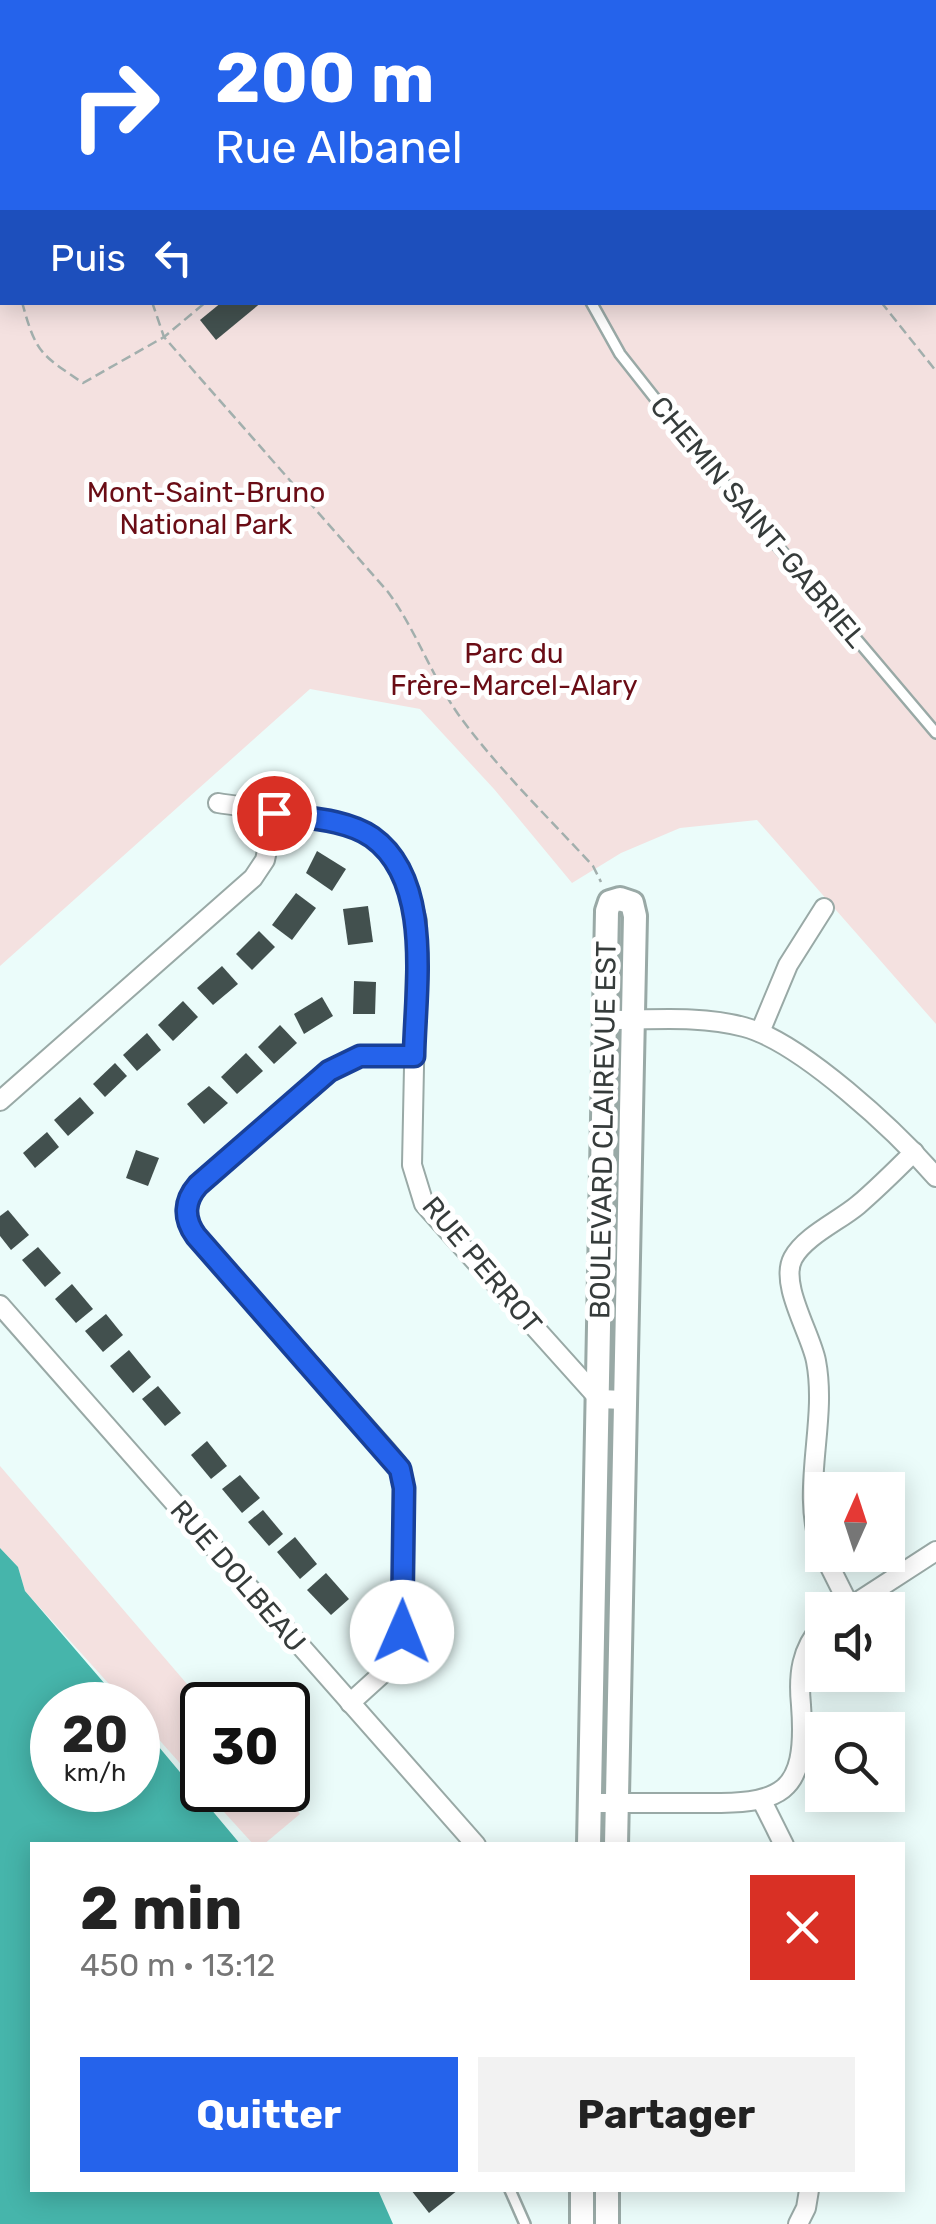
<!DOCTYPE html>
<html lang="fr">
<meta charset="utf-8">
<style>
body{margin:0;font-family:Rubik,sans-serif;background:#f2f2f2;color:#222;height:100vh;display:flex;flex-direction:column;font-size:38px;white-space:nowrap}
*{box-sizing:border-box;margin:0}
p{font-size:32px;color:#767676}
.icon{flex:none;width:55px;height:55px;fill:none;stroke:currentColor;stroke-width:2;stroke-linecap:round;stroke-linejoin:round}
.map{position:relative;flex:1;overflow:hidden}
.sheet{position:absolute;left:30px;top:1842px;width:875px;height:350px;display:flex;flex-direction:column;background:#fff;border-radius:0px;box-shadow:0 5px 25px #0003}
.sheet>*{flex:none}
.hud{position:absolute;left:0px;top:0px;width:938px;height:305px;box-shadow:0 5px 25px #0003;background:#2563eb;color:#fff;overflow:hidden}
.needle{width:65px;rotate:3deg}
.fabs{position:absolute;left:805px;top:1472px;display:grid;gap:20px}
.fabs a{display:grid;place-items:center;width:100px;height:100px;border-radius:0px;background:#fff;box-shadow:0 5px 25px #0003;font-size:50px}
.speed{position:absolute;left:30px;top:1682px;display:flex;gap:20px;font-size:50px;font-weight:700;text-align:center}
.speed>*{display:grid;place-content:center;width:130px;height:130px;border-radius:50%;background:#fff;box-shadow:0 5px 25px #0003;line-height:1}
.speed small{font-size:25px;font-weight:400}
.speed .limit{border:5px solid #111;border-radius:15px;background:#fff;color:#111}
.pin{position:absolute;display:grid;place-items:center;width:85px;height:85px;color:#fff;margin:-42px;border:5px solid #fff;border-radius:50%;box-shadow:0 2px 10px #0007}
.me{position:absolute;width:110px;margin:-55px;rotate:1deg;stroke-linejoin:round;filter:drop-shadow(0 0 8px #0008)}
.turn{display:flex;align-items:center;gap:35px;height:210px;padding:0 50px;font-size:45px}
.turn .icon{width:130px;height:130px;stroke-width:2.5}
.turn b{display:block;font-size:70px;line-height:85px}
.then{display:flex;align-items:center;height:95px;padding:0 50px;background:#0003;gap:20px;font-size:38px}
.round{display:grid;place-items:center;flex:none;width:105px;height:105px;border-radius:0px;background:#f2f2f2}
.head{display:flex;align-items:center;justify-content:space-between;height:170px;padding:0 50px}
h1{font-size:60px;font-weight:700;line-height:75px}
.button{display:flex;gap:20px;margin-top:auto;padding:20px 50px}
.button a{flex:1;height:115px;border-radius:0px;background:#2563eb;color:#fff;font-size:40px;font-weight:700;line-height:115px;text-align:center}
.button a+a{background:#f2f2f2;color:#222}
.map>svg:first-child{display:block}
</style>
<div class="map">
<svg width="936" height="2224" viewBox="0 0 936 2224">
<rect width="100%" height="100%" fill="#ebfcfa"/>
<g fill="#f4e1e0" fill-rule="evenodd">
<path d="M 0,0 L 936,0 L 936,1024 L 757,820 L 680,828 L 621,853 L 572,883 L 494,789 L 420,709 L 310,689 L 0,966 ZM 2,2 L 935,2 L 935,302 L 2,302 Z"/>
<polygon points="0,1466 205,1705 202,1788 138,1716 138,1705 128,1705 25,1591 18,1567 0,1548"/>
<polygon points="204,1790 279,1790 300,1814 263,1845 254,1845"/>
</g>
<polygon fill="#46b5ab" points="0,1548 18,1567 25,1591 123,1705 52,1705 52,1790 138,1790 138,1722 241,1845 32,1845 32,2190 378,2190 393,2224 0,2224"/>
<g fill="#42504e">
<polygon points="222,302 262,302 216,340 200,320"/>
<polygon points="317,851 346,869 332,891 306,873"/>
<polygon points="296,893 316,908 292,940 272,925"/>
<polygon points="368,906 373,942 348,945 343,909"/>
<polygon points="259,931 275,947 252,970 236,954"/>
<polygon points="222,966 238,984 213,1005 197,988"/>
<polygon points="354,981 376,982 375,1014 353,1014"/>
<polygon points="322,997 333,1016 304,1034 294,1014"/>
<polygon points="183,1001 198,1017 173,1041 158,1025"/>
<polygon points="280,1025 297,1043 274,1064 258,1047"/>
<polygon points="147,1033 161,1050 137,1071 123,1055"/>
<polygon points="246,1053 263,1071 237,1094 221,1077"/>
<polygon points="115,1063 127,1076 105,1097 93,1084"/>
<polygon points="209,1086 228,1103 204,1124 187,1104"/>
<polygon points="80,1097 94,1113 68,1136 54,1120"/>
<polygon points="47,1132 59,1147 35,1168 23,1153"/>
<polygon points="136,1150 159,1158 148,1186 126,1178"/>
<polygon points="8,1210 29,1235 11,1250 0,1236 0,1216"/>
<polygon points="38,1247 61,1273 45,1287 22,1260"/>
<polygon points="72,1284 93,1309 76,1323 55,1299"/>
<polygon points="106,1314 123,1335 103,1352 85,1331"/>
<polygon points="129,1350 151,1377 133,1393 110,1366"/>
<polygon points="158,1386 181,1413 165,1426 142,1399"/>
<polygon points="207,1441 227,1466 211,1479 191,1455"/>
<polygon points="240,1475 260,1498 242,1513 222,1489"/>
<polygon points="263,1510 283,1534 269,1546 248,1522"/>
<polygon points="295,1537 317,1564 300,1579 277,1552"/>
<polygon points="326,1573 349,1599 331,1615 307,1590"/>
<polygon points="411,2190 458,2190 429,2213"/>
</g>
<g fill="none" stroke-linecap="round" stroke-linejoin="round">
<g stroke="#99a9a6" stroke-width="14">
<g id="service">
<polyline points="85,0 87,2"/>
<polyline points="424,0 426,2"/>
<polyline points="591,302 620,354 687,439 936,733"/>
<polyline points="510,2190 525,2224"/>
</g>
</g>
<g stroke="#99a9a6" stroke-width="22">
<g id="minor">
<path d="M 218,803 C 255,809 345,817 373,838 C 399,858 409,890 417,921 L 412,1165 L 424,1204 L 599,1399 L 624,1400"/>
<path d="M 606,1020 C 651,1020 700,1015 744,1027 C 801,1042 897,1132 936,1177"/>
<polyline points="760,1032 788,965 824,908"/>
<polyline points="0,1101 253,878 265,860 275,813"/>
<polyline points="0,1305 476,1845"/>
<path d="M 822,1552 C 799,1490 828,1424 816,1361 C 811,1334 779,1284 793,1258 C 805,1236 839,1221 858,1205 C 878,1188 896,1170 914,1152"/>
<polyline points="824,1555 850,1607"/>
<polyline points="845,1610 936,1551"/>
<path d="M 350,1703 L 393,1664 L 402,1649 L 404,1482 L 397,1463 L 386,1450 L 196,1236 C 183,1218 183,1201 198,1185 L 329,1071 L 360,1056 L 414,1057"/>
<polyline points="762,1801 784,1845"/>
<path d="M 590,1803 C 626,1803 662,1803 698,1803 C 780,1804 808,1797 801,1705 C 798,1675 801,1649 822,1626"/>
<polyline points="798,2224 806,2208 809,2190"/>
</g>
</g>
<g stroke="#99a9a6" stroke-width="28">
<g id="tertiary">
<polyline points="589,1845 607,911 610,902 620,899 632,903 635,916 616,1845"/>
<polyline points="582,2224 582,2190"/>
<polyline points="607,2224 607,2190"/>
</g>
</g>
<g stroke="#a2afad" stroke-width="2.5" stroke-dasharray="10 5" stroke-linecap="butt">
<polyline points="624,0 626,2"/>
<polyline points="857,0 859,2"/>
<polyline points="150,2 150,0"/>
<polyline points="935,97 936,98"/>
<polyline points="0,217 2,236"/>
<path d="M 22,302 C 36,353 40,354 83,383 L 164,337 L 206,302"/>
<path d="M 152,302 L 164,337 L 388,592 C 416,630 431,675 458,714 C 497,768 548,817 593,866 L 601,882"/>
<polyline points="881,302 936,371"/>
</g>
<use href="#service" stroke="#fff" stroke-width="9"/>
<use href="#minor" stroke="#fff" stroke-width="18"/>
<use href="#tertiary" stroke="#fff" stroke-width="22"/>
</g>
<g fill="none" stroke-linecap="round" stroke-linejoin="round">
<g stroke="#184099" stroke-width="25">
<path id="route" d="M 274,813 C 305,818 346,819 372,837 C 434,881 415,991 414,1056 L 360,1056 L 329,1071 L 198,1185 C 184,1201 183,1218 196,1236 L 400,1469 L 404,1488 L 402,1632"/>
</g>
<use href="#route" stroke="#2563eb" stroke-width="18"/>
</g>
<g text-anchor="middle" dominant-baseline="central" stroke-width="10" stroke-linejoin="round" paint-order="stroke">
<g font-size="28" fill="#6a0c15" stroke="#fff">
<text x="206" y="492">Mont-Saint-Bruno<tspan x="206" dy="32">National Park</tspan></text>
<text x="514" y="653">Parc du<tspan x="514" dy="32">Frère-Marcel-Alary</tspan></text>
</g>
<g font-size="28" fill="#363c3b" stroke="#fff">
<text transform="translate(758 522) rotate(50)">CHEMIN SAINT-GABRIEL</text>
<text transform="translate(603 1130) rotate(-89)">BOULEVARD CLAIREVUE EST</text>
<text transform="translate(482 1265) rotate(50)">RUE PERROT</text>
<text transform="translate(238 1576) rotate(49)">RUE DOLBEAU</text>
</g>
</g>
</svg>
<div class="fabs">
<a><svg class="needle" viewBox="-14 -14 28 28"><path d="M0-13l5 13h-10z" fill="#e53935"/><path d="M0 13l5-13h-10z" fill="#767676"/></svg></a>
<a><svg class="icon" aria-label="sound" viewBox="0 0 24 24"><path d="M4 9h4l5-4v14l-5-4H4zM17 9q2 3 0 6"/></svg></a>
<a><svg class="icon" aria-label="search" viewBox="0 0 24 24"><circle cx="10" cy="10" r="6"/><path d="M15 15l6 6"/></svg></a>
</div>
<div class="speed"><div>20<small>km/h</small></div><div class="limit">30</div></div>
<div class="pin" style="left:274px;top:813px;background:#d93025"><svg class="icon" aria-label="arrive" viewBox="0 0 24 24"><path d="M6 21V4h12l-3 4 3 4H6"/></svg></div>
<svg class="me" style="left:402px;top:1632px" viewBox="-20 -20 40 40"><circle r="19" fill="#fff"/><path d="M0-13L10 11 0 6-10 11z" fill="#2563eb"/></svg>
<div class="hud">
<div class="turn"><svg class="icon" aria-label="right" viewBox="0 0 24 24"><path d="M7 20v-9h11M14 6l5 5-5 5"/></svg><div><b>200 m</b>Rue Albanel</div></div>
<div class="then">Puis<svg class="icon" aria-label="left" viewBox="0 0 24 24"><path d="M17 20v-9H6M10 6l-5 5 5 5"/></svg></div>
</div>
<section class="sheet">
<div class="head"><div><h1>2 min</h1><p>450 m · 13:12</p></div><a class="round" style="background:#d93025;color:#fff"><svg class="icon" aria-label="close" viewBox="0 0 24 24"><path d="M6 6l12 12M18 6L6 18"/></svg></a></div>
<div class="button"><a>Quitter</a><a>Partager</a></div>
</section>
</div>
